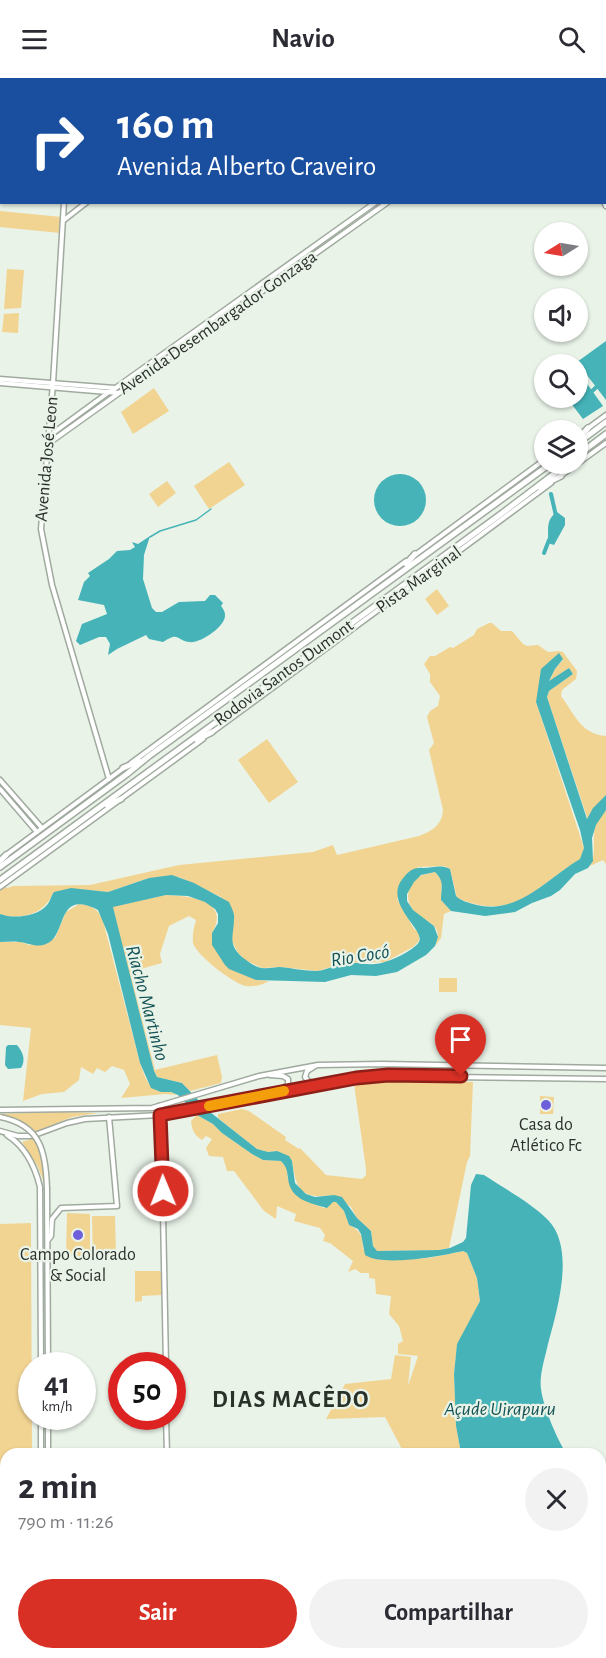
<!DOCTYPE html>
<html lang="pt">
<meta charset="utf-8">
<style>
body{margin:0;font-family:"Alegreya Sans",sans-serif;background:#f2f2f3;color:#2b2b33;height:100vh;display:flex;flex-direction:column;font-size:22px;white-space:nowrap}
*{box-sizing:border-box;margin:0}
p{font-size:20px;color:#7c7c81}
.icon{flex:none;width:33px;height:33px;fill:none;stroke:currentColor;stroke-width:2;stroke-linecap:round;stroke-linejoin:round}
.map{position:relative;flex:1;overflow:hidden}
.panel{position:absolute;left:0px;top:1370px;width:606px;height:212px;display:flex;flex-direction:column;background:#fff;border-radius:18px 18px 0 0;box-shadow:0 2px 4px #0004}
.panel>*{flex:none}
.hud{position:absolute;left:0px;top:0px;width:606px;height:126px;box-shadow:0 2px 4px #0004;background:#1a4fa0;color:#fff;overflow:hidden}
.needle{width:39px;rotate:259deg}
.fabs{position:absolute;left:534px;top:144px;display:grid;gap:12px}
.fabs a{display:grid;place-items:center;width:54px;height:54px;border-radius:50%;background:#fff;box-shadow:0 2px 4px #0004;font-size:30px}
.speed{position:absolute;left:18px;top:1274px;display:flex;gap:12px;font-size:30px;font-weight:700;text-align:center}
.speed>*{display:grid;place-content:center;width:78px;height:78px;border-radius:50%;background:#fff;box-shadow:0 2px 4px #0004;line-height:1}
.speed small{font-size:15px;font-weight:400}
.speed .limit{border:9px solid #d22;background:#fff;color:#111}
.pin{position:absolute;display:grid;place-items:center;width:51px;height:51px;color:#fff;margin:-62px -26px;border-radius:50% 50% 50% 0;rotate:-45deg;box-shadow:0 0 6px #0007}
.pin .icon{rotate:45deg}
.me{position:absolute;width:66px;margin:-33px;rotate:359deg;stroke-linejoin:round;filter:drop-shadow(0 0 4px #0008)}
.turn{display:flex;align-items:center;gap:21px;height:126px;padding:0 18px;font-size:27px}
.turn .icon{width:78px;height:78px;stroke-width:2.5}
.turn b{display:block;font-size:42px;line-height:51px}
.round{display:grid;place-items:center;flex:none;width:63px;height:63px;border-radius:32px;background:#f2f2f3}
.head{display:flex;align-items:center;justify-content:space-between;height:102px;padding:0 18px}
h1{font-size:36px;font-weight:700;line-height:45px}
.primary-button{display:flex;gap:12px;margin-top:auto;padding:12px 18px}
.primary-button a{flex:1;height:69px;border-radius:36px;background:#d93025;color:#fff;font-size:24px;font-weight:700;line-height:69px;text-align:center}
.primary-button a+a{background:#f2f2f3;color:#2b2b33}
header{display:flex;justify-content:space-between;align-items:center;height:78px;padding:0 18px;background:#fff;font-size:27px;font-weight:700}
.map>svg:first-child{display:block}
</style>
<header><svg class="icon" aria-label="menu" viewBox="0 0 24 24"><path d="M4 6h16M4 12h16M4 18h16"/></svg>Navio<svg class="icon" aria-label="search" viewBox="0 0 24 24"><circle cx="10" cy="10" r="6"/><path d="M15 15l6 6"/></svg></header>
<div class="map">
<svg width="606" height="1580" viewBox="0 0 606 1580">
<rect width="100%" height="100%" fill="#e9f3e8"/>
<g fill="#f2d492">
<polygon points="0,133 62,139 60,155 0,149"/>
<polygon points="7,191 24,192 21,230 4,231"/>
<polygon points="19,235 18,255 2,254 4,236"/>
<polygon points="154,310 169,333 133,356 121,334"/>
<polygon points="229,384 245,407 209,431 194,408"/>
<polygon points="167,403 176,415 158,429 149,416"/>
<polygon points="437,511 449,528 437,537 425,521"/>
<path d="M 489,545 L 492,545 L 501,553 L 512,553 L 523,566 L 527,568 L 538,567 L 548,574 L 559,573 L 563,574 L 577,593 L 576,601 L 562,612 L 561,618 C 575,637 581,656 606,658 L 606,717 L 590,735 L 588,742 L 547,619 L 549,613 L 573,596 L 569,590 L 549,604 L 555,591 L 563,582 L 558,576 L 536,624 L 584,770 L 581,781 C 534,808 517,845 457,820 L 450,791 L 444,788 L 418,789 L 397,821 L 414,851 L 419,854 L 419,863 L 413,869 L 385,884 L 344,885 L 318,893 L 281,889 L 262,890 L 245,882 L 238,875 L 232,863 L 231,854 L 234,841 L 221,819 L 179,799 L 149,800 L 108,814 L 77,811 L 52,817 C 44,836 19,843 0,836 L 0,809 L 3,807 L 7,810 L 13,808 L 90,807 L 179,787 L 313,774 L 333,767 L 337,777 L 419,758 C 432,753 442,747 443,732 L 429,672 L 434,665 L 427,639 L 430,633 L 438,628 L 440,618 L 430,604 L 430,596 L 424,586 L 430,578 L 435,578 L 450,569 L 453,570 L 474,557 L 477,551 Z"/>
<polygon points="267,661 298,704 269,725 238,682"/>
<path d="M 606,732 L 606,786 L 603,782 L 590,788 C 600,770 585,752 606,732 Z"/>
<path d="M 435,794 L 442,802 L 441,822 L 451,833 L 444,836 L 441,860 L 435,868 C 437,861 440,856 435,849 C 431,844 421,840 416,835 C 404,824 406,806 420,798 C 424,796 431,795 435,794 Z"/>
<path d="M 166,817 C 190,818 231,822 212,855 L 256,902 L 269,903 C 263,907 254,909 246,908 C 235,907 196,877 193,865 C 192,857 194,849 196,842 L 189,838 L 169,848 L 160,876 L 162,885 L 130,894 L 155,992 L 217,977 L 222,999 L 221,1005 L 190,1013 L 182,1005 L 157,999 L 154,993 L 112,828 Z"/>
<path d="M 79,826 C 92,827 98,831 103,843 L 140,985 C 152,1020 152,1005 178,1017 L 165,1016 L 121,1020 L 130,1006 L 124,992 L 112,988 L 105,994 L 97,990 L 93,996 L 81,989 L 79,1002 L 64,1014 L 42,1016 L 23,1023 L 31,950 L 0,947 L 0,864 L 21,864 L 29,867 L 55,860 L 66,834 Z"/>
<rect x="439" y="900" width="18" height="14"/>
<path d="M 371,1003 L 473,1004 L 470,1078 L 467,1084 L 449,1170 L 439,1172 L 377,1173 L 373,1168 L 371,1153 L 357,1140 L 351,1129 L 334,1117 C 301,1121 297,1114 292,1083 L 277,1073 L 268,1074 L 257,1071 L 218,1040 L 218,1036 L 242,1031 L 249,1033 L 286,1059 L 285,1062 L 299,1071 L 300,1070 L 326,1097 L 362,1101 L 366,1097 L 366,1091 L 354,1006 Z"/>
<polygon points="540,1018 554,1019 553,1036 540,1036"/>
<polygon points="55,1034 98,1035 72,1039 36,1054 18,1041 0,1038 0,1036"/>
<path d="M 197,1037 L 213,1046 L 222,1055 L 252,1076 L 263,1082 L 281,1083 L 287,1090 L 288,1102 L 316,1127 L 324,1130 L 333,1124 L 336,1124 L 344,1133 L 349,1147 C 361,1153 363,1158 363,1171 L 380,1182 L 429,1180 L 463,1173 L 467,1175 L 477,1200 L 480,1223 L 457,1267 L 454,1296 L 456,1348 L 461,1375 L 404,1375 L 385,1339 L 326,1341 L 345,1306 L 391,1301 L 395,1277 L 411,1279 L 408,1308 L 418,1278 L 398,1276 L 398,1266 L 403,1263 L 399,1248 L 389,1236 L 391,1218 L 376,1216 L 375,1201 L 369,1200 L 369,1195 L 361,1195 L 355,1191 L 348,1194 L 353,1183 L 330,1165 L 323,1163 L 325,1157 L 320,1150 L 294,1143 L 296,1136 L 277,1128 L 276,1141 L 264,1133 L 234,1093 L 227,1093 L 223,1079 L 209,1078 L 206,1070 L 212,1061 L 206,1058 L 202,1062 C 194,1057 192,1052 191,1043 Z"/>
<path d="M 34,1060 C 42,1073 45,1089 44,1105 L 38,1089 L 22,1064 Z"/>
<polygon points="67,1135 90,1136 90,1179 66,1178"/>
<polygon points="92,1138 115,1138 116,1179 93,1180"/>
<polygon points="31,1145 32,1375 6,1376 6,1575 66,1575 70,1580 0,1580 0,1146"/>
<polygon points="135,1193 160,1193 162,1195 162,1217 142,1218 142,1223 135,1224"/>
<rect x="600" y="1487" width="6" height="73"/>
</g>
<g fill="#45b3b8">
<polygon points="606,263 606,322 577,284"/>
<polygon points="578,293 603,328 583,341 567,320 578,320"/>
<circle cx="400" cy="422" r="26"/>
<path d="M 557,434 L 565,440 L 565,447 L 554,467 L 548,465 C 549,452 545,442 557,434 Z"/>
<path d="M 150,458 L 144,477 L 143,501 L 152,530 L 156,534 L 162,534 L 179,524 L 205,523 L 210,517 L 215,517 L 223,525 L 221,528 C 223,531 225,533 225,537 C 226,548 200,566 189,564 C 176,562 179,553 163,564 L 149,561 L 146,557 L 117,571 L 108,577 L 110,566 L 106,559 L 99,559 L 80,567 L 76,563 L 82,546 L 107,536 L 104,527 L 78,522 L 84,504 L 90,498 L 88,495 L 109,481 L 117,473 L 130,472 L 135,469 L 132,464 L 138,466 Z"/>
<path d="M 559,575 L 563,581 L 555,591 L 549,603 L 569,590 L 573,596 L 549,613 L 547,619 L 587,741 L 593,730 L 606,717 L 606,732 L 596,747 L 592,760 L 593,783 L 588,790 L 575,796 L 560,812 L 551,818 L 532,825 L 515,834 L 485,838 L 451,833 L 441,822 C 441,809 445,804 435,794 L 421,797 L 414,804 L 407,816 L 407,823 L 413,832 L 434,848 L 438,859 L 435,868 L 426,877 L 397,894 L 376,898 L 351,897 L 325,904 L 256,902 L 229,891 L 225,887 L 212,867 L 212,855 L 218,845 L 218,836 L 215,831 L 205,824 L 188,818 L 166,817 L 113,829 L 154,993 L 157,999 L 182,1005 L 210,1034 L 257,1071 L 268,1074 L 277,1073 L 289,1078 L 292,1083 L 295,1105 L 306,1116 L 315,1119 L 334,1117 L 342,1119 L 357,1140 L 371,1153 L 373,1168 L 377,1173 L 439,1172 L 450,1170 L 463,1164 L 466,1160 L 471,1107 L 476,1096 L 484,1097 C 505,1111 530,1124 548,1142 C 576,1171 557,1232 548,1266 C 545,1280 539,1297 541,1311 C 543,1328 557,1361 566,1375 L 461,1375 L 456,1348 L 454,1296 L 457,1266 L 480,1223 L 477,1200 L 467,1175 L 463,1173 C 441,1178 383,1189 365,1177 L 361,1156 L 358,1151 L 349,1147 L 344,1133 L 336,1124 L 333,1124 L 327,1130 C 310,1125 290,1122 288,1100 C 287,1093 287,1089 281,1083 L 263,1082 L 252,1076 L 222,1055 L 213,1046 L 197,1037 L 178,1017 L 171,1014 L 161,1014 L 151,1010 L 140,985 L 108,856 L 98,832 C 55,810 68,858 46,866 C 36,870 29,865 19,864 C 13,863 6,864 0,864 L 0,836 C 13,841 37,839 47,827 C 50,824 51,818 54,814 L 71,810 L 108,814 L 149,800 L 172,797 L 194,805 L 229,824 C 231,829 235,835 234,841 C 234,857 227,866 242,879 C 247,883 255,889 262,890 C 268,891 274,889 280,889 C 292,890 304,893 317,893 C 327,892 337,886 348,885 C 357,884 366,887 375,886 C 385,886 414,873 419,864 C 426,852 381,825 404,799 C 409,793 414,789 423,790 C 433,790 440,786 450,791 L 456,818 C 461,823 469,825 477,827 C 518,837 548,800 580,781 L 584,770 L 580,752 L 536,624 L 541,591 Z"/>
<path d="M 8,967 L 17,967 C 23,974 26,982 21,990 L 8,991 L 5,987 L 6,969 Z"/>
<polygon points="600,1404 606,1406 606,1484 600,1485"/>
</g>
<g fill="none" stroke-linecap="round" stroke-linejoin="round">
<polyline stroke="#45b3b8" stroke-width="1.5" points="150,459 160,453 196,442 211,431"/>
<g stroke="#45b3b8" stroke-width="4">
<polyline points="589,316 606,300"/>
<polyline points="551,416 556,438"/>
<polyline points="544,475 549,462"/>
</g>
<g stroke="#a0aa9f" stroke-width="7">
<g id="secondary">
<polyline points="70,2 70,0"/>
<polyline points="261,2 263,0"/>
<polyline points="548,2 550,0"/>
<polyline points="560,2 562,0"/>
<polyline points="0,112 2,112"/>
<polyline points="64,124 53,305 41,451 52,507 109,701"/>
<polyline points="64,142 87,124"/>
<polyline points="49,358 109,314"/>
<polyline points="49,365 119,315"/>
<polyline points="0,702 42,750"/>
<polyline points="0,711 37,754"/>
<polyline points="159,1028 162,1084 166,1287"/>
<polyline points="166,1338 167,1376"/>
<polyline points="170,1575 170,1580"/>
</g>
</g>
<g stroke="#a0aa9f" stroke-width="7">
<g id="primary">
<polyline points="515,0 516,2"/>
<polyline points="520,0 521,2"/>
<polyline points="604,119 606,121"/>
<polyline points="604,124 606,128"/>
<polyline points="0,301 115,310"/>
<polyline points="0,305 119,315 388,124"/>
<polyline points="110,314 376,124"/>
<polyline points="587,351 606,337"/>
<polyline points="559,399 606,365"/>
<polyline points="415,477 544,382"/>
<polyline points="451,479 551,405"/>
<polyline points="211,655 442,485"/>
<polyline points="131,685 406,483"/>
<polyline points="6,777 125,689"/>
<polyline points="0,809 203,661"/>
<polyline points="315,988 307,993 305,999 309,1004 316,1005"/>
<polyline points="270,997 283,998 288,1001 288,1007 281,1011"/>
<polyline points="0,1032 152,1030 259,998 318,987 382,986 606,990"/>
<polyline points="0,1053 18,1058 32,1058 67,1045 85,1041 160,1037 320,1006 371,998 606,1001"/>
<path d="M 7,1057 C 26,1069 35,1088 40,1109 L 41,1287"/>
<polyline points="47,1111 48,1287"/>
<polyline points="48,1162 51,1158 52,1141 61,1130 117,1128 109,1039"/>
<polyline points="48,1338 48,1376"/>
<polyline points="41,1376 41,1338"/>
<polyline points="81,1575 85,1580"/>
<polyline points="137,1575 139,1580"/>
</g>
</g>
<g stroke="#a0aa9f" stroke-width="8">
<g id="highway">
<polyline points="578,361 588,350"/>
<polyline points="578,365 606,344"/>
<polyline points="578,377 606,356"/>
<polyline points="539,409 561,398"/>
<polyline points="442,485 451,476"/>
<polyline points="406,486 415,476"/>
<polyline points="197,662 212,654"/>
<polyline points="123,690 139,683"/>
<polyline points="107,727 121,721"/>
<polyline points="0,783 6,777"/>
<polyline points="0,789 127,696 149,678 550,386"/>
<polyline points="0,802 501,436 567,386"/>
</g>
</g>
<use href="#secondary" stroke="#fff" stroke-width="4"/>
<use href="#primary" stroke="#fff" stroke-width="4"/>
<use href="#highway" stroke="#fff" stroke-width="5"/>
<g stroke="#a0aa9f" stroke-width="7" stroke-linecap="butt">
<path id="primary-bridge" d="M 0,1039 C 41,1047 46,1074 47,1111"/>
</g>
<use href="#primary-bridge" stroke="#fff" stroke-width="4"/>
</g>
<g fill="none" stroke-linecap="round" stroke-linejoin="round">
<g stroke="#8d1f18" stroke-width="15">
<polyline id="route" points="163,1113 160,1037 356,1000 388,997 461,998"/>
</g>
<use href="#route" stroke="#d93025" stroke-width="10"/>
<polyline stroke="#f59e0b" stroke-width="10" points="209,1028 284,1013"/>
</g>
<g fill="#6f60da" stroke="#e9f3e8" stroke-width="2">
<circle cx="546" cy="1027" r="6"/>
<circle cx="78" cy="1157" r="6"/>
</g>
<g text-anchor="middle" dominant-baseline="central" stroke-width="4.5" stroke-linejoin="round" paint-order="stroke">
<g font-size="18" fill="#2c302c" stroke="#e9f3e8">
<text transform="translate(218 245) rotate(-35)">Avenida Desembargador Gonzaga</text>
<text transform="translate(47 381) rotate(-85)">Avenida José Leon</text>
<text transform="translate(419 502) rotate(-36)">Pista Marginal</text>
<text transform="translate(284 595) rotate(-36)">Rodovia Santos Dumont</text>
</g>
<g font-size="18" fill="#2c302c" stroke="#e9f3e8">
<text x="546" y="1047">Casa do<tspan x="546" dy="21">Atlético Fc</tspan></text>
<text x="78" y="1177">Campo Colorado<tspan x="78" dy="21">&amp; Social</tspan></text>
</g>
<g font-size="20" font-style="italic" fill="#145356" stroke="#e9f3e8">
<text transform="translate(360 878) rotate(-9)">Rio Cocó</text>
<text transform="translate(147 925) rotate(75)">Riacho Martinho</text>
<text x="500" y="1331">Açude Uirapuru</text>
</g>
<g font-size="24" font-weight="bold" letter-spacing="1.5" fill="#293129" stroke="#e9f3e8">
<text x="291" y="1322">DIAS MACÊDO</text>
</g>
</g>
</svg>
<div class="fabs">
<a><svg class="needle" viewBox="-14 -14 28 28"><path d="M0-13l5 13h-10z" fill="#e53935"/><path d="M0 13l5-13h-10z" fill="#7c7c81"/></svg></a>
<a><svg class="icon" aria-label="sound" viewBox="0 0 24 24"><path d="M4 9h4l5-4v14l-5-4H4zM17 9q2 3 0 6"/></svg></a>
<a><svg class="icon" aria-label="search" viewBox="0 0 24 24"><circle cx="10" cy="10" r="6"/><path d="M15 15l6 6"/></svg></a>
<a><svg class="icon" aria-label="layers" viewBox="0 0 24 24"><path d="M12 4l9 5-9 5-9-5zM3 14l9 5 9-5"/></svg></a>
</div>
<div class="speed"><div>41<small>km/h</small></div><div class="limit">50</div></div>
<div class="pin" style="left:461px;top:998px;background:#d93025"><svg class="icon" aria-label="arrive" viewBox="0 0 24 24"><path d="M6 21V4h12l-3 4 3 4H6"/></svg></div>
<svg class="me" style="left:163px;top:1113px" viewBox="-20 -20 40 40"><circle r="17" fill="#d93025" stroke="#fff" stroke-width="3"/><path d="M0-11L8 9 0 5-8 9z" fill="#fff"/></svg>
<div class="hud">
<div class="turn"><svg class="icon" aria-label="right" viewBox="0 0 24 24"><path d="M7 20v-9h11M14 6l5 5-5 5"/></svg><div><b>160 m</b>Avenida Alberto Craveiro</div></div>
</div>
<section class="panel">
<div class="head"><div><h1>2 min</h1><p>790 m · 11:26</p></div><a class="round"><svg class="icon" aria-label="close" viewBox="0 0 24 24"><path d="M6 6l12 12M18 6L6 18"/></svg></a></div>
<div class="primary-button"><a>Sair</a><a>Compartilhar</a></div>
</section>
</div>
